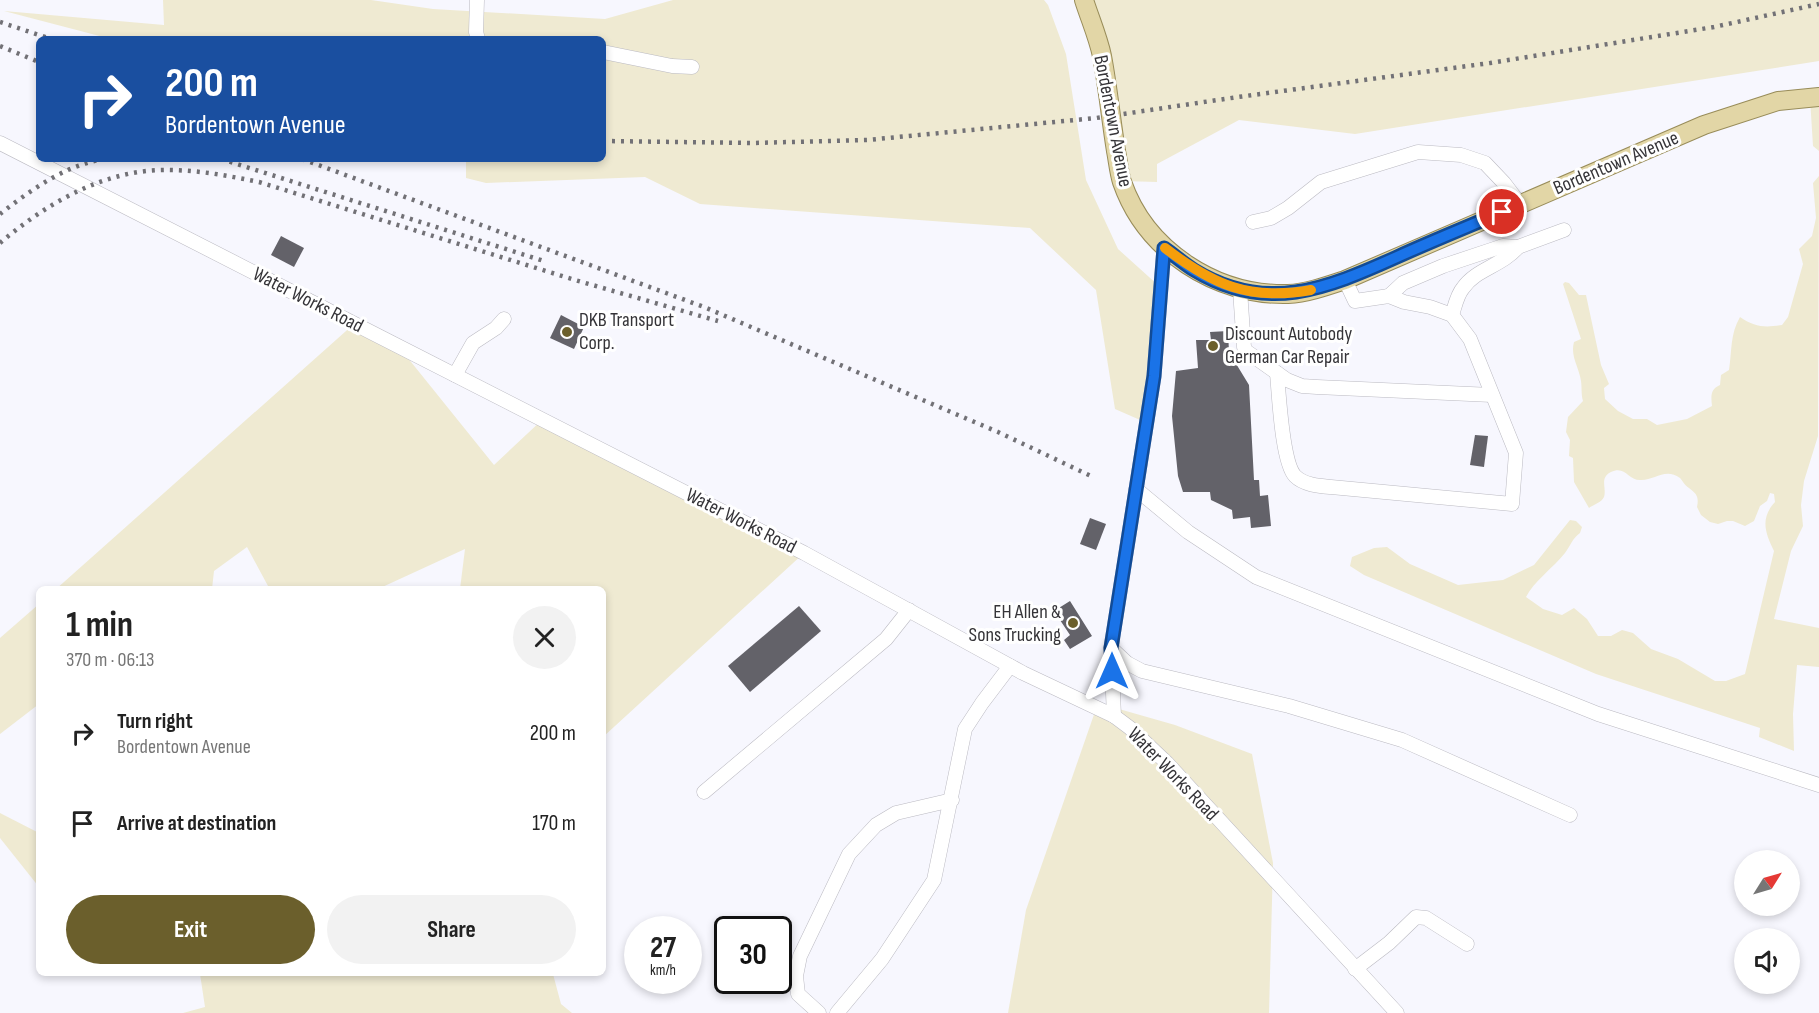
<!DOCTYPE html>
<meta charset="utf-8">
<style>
body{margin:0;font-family:"Sofia Sans Condensed",sans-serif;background:#f2f2f2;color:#222;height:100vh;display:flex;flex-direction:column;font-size:22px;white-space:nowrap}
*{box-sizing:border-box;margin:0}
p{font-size:20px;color:#767676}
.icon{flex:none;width:33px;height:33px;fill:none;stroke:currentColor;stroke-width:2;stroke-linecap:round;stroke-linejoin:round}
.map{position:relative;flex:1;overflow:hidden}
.drawer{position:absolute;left:36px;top:586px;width:570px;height:390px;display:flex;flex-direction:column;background:#fff;border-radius:9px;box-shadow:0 3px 9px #0003}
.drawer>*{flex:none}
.hud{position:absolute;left:36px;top:36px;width:570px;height:126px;border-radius:9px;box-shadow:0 3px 9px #0003;background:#1a4fa0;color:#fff;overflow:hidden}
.needle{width:39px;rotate:53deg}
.controls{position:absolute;left:1734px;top:850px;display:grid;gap:12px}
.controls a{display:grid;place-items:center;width:66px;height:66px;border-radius:50%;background:#fff;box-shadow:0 3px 9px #0003;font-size:30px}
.speed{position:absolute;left:624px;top:916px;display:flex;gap:12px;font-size:30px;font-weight:700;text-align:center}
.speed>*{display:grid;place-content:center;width:78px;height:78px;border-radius:50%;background:#fff;box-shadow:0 3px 9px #0003;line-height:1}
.speed small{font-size:15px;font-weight:400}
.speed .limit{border:3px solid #111;border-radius:9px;background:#fff;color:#111}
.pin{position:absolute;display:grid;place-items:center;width:51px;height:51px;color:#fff;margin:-26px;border:3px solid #fff;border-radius:50%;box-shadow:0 2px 6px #0007}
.me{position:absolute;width:66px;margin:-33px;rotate:0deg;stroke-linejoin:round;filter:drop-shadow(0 0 4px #0008)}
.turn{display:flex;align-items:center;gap:21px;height:126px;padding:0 30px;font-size:27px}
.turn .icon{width:78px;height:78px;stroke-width:2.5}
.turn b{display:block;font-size:42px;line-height:51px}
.round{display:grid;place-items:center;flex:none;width:63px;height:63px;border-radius:32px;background:#f2f2f2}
.summary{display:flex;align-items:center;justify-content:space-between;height:102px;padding:0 30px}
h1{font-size:36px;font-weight:700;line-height:45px}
.action{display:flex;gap:12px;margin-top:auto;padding:12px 30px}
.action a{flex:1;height:69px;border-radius:36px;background:#6b5f2c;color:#fff;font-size:24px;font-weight:700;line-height:69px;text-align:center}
.action a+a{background:#f2f2f2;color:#222}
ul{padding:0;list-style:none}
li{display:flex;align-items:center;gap:18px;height:90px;padding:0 30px}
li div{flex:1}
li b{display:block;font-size:22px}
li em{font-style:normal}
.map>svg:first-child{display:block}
</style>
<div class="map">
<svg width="1819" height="1013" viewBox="0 0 1819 1013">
<rect width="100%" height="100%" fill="#f7f7fe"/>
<g fill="#efead2">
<polygon points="163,0 371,0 433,9 605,19 673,0 1044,0 1048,5 1066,54 1086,180 1118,249 1159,286 1147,423 1115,409 1096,290 1030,228 700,204 645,177 486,183 466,178 466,159 603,159 603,39 111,39 4,11 164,25"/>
<polygon points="1084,0 1819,0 1819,61 1355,134 1239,120 1157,164 1157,182 1122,181"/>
<polygon points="1819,97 1819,151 1813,146 1810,98"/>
<path d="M 1819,176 L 1818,436 L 1804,481 L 1801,505 L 1803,526 L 1791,551 L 1774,619 L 1819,628 L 1819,667 L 1797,665 L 1793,714 L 1794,751 L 1759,737 L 1760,728 L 1596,674 L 1364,575 L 1350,566 L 1352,557 L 1374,548 L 1387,547 L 1410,564 L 1458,585 L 1503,580 L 1534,565 L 1570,520 L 1576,521 L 1582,527 L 1580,533 C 1572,539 1571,545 1565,553 C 1554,567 1533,582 1526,597 L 1543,609 L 1562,615 L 1574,608 L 1587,619 L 1598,636 L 1611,636 L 1622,630 L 1633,633 L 1651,649 L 1678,659 L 1715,681 L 1726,681 L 1745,674 L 1774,551 C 1765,533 1760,518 1775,502 L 1774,494 L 1770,493 L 1767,501 L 1760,506 L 1754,521 L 1745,526 L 1733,521 L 1727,521 L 1718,524 L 1710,522 L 1701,515 L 1697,507 C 1699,497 1697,494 1689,488 C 1684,485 1683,481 1680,478 C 1665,467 1654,481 1640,480 C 1628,480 1625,465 1611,472 C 1599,478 1607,488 1604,497 C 1602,502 1593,505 1589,508 L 1574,482 L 1573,458 L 1569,456 L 1570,440 L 1566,432 L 1568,417 L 1583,401 C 1581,394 1582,388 1581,381 C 1579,367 1570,356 1574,342 L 1581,339 L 1563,284 L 1565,282 L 1569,283 L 1579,295 L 1586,295 L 1601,365 L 1609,384 L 1604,388 L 1605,399 L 1618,411 L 1633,419 L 1647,419 L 1657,425 L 1687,419 L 1712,406 C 1711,397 1710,389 1720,385 L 1721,375 L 1729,370 C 1732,351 1730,334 1740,317 C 1755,327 1764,328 1782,325 L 1788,317 L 1803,264 L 1799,249 L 1812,236 L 1816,218 L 1813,183 Z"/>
<polygon points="355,323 399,347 494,465 543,419 804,553 603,737 603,590 460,589 465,549 378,589 281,590 268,586 247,547 214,571 212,589 55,590"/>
<polygon points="39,604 39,704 0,734 0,638"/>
<polygon points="1098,703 1175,725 1252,754 1273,863 1269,1013 1008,1013 1026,910"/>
<polygon points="0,813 39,833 39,887 0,838"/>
<polygon points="200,974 553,974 561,1004 572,1013 183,1013 205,1007"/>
</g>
<g fill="#636269">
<polygon points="281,236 304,248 294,267 271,255"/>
<polygon points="561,315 584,327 574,349 550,338"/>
<polygon points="1228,331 1229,352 1234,352 1235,362 1249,385 1254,480 1259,480 1260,496 1268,495 1271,526 1251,528 1250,517 1233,519 1232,510 1211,500 1210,492 1183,492 1178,476 1172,416 1176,371 1198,368 1196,340 1211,340 1210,332"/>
<polygon points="1475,435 1488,436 1484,467 1470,465"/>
<polygon points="1090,518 1106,524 1096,550 1080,544"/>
<polygon points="1070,601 1092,636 1070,649 1064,640 1070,635 1054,611"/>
<polygon points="799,606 821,631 750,692 728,666"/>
</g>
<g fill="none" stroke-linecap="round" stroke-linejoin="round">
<g stroke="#bbbac2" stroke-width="15">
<g id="minor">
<polyline points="477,0 476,32 478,39"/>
<polyline points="603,52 672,66 692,67"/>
<polyline points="0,143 804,553 1023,673 1114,716 1130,728 1167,763 1397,1013"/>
<polyline points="1253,222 1271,218 1288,208 1321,182 1418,152 1461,155 1485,163 1504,183 1520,204"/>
<polyline points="1240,290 1244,347 1246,351 1287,380 1302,386 1317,387 1492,395"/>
<polyline points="1389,296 1403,283 1443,266 1503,246 1518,247 1564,230"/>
<path d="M 1452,315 C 1455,306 1457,295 1463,288 C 1476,269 1502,266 1518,247"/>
<path d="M 1277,373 C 1279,395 1282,462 1295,476 C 1304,485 1319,486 1331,487 L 1512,504 L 1516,453 L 1470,339 L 1452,315 L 1430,307 L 1404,302 L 1389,296 L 1355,301 L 1345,280"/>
<polyline points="455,375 473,343 496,328 504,319"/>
<polyline points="1136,489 1188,532 1256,577 1598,714 1819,785"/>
<polyline points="1111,648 1127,663 1142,671 1289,706 1402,740 1570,815"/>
<polyline points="1114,716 1111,648 1154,376 1164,248"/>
<polyline points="704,792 886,639 909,610"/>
<polyline points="1355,969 1389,943 1416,917 1426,918 1467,944"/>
<polyline points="819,1013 798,994 796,976 800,956 849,854 876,825 896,813 952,800"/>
<polyline points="837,1013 882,959 934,880 965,729 982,703 1010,666"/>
</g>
</g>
<g stroke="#988c59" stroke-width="20">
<path id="major" d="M 1084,0 C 1090,19 1098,37 1102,56 C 1108,88 1111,120 1116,151 C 1118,161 1119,173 1122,182 C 1146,251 1216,296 1288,294 C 1307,293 1327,286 1345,280 L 1704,125 L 1778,101 L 1819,97"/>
</g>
<use href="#minor" stroke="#fff" stroke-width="14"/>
<use href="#major" stroke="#e2d6a6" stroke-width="18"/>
<g stroke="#727176" stroke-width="4.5" stroke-dasharray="3 6" stroke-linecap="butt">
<polyline points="0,22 51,39"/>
<polyline points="0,46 39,62"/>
<polyline points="603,141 752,143 867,140 1096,118 1238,97 1490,63 1714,27 1819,4"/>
<polyline points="221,159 547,262"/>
<polyline points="302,159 704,307 998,432 1093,477"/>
<path d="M 0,214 C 31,190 66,164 106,159"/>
<path d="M 0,243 C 47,203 105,169 168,170 C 199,170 229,176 259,182 L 575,280 L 718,321"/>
</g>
</g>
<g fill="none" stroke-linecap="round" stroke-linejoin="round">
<g stroke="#114b97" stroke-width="15">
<path id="route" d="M 1112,671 L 1111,648 L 1154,376 L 1164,248 C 1174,255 1183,263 1194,270 C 1266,314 1326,289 1397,257 C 1432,241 1467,227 1502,212"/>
</g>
<use href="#route" stroke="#1a73e8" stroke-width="10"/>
<path stroke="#f59e0b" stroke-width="10" d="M 1165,248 C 1213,285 1249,301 1311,290"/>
</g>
<g fill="#6b5f2c" stroke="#fff" stroke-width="2">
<circle cx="567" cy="332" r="6"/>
<circle cx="1213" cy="346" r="6"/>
<circle cx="1073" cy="623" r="6"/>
</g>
<g text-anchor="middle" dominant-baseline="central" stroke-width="6" stroke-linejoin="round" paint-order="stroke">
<g font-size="20" fill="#353438" stroke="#fff">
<text transform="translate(1113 121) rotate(79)">Bordentown Avenue</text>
<text transform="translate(1616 163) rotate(-23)">Bordentown Avenue</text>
<text transform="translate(308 300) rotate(27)">Water Works Road</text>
<text transform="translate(741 521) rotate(27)">Water Works Road</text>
<text transform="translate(1173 774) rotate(46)">Water Works Road</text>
</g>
<g font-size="20" fill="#353438" stroke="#fff" text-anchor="start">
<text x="579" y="320">DKB Transport<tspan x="579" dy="23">Corp.</tspan></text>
<text x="1225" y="334">Discount Autobody<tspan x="1225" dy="23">German Car Repair</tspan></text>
<text x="1061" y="612" text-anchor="end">EH Allen &amp;<tspan x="1061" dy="23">Sons Trucking</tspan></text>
</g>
</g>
</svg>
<div class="controls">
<a><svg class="needle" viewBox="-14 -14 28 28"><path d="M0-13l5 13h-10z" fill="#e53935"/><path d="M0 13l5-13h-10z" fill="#767676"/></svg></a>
<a><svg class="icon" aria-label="sound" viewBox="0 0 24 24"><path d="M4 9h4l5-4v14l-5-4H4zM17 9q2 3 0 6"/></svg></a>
</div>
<div class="speed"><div>27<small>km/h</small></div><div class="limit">30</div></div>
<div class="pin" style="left:1502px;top:212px;background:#d93025"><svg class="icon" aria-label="arrive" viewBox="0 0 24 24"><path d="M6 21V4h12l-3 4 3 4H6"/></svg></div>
<svg class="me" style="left:1112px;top:671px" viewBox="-20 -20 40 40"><path d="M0-17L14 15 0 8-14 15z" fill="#1a73e8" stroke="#fff" stroke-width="4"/></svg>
<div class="hud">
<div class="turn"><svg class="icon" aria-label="right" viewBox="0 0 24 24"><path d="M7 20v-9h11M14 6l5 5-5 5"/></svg><div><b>200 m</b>Bordentown Avenue</div></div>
</div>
<section class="drawer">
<div class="summary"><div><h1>1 min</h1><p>370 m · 06:13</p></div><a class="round"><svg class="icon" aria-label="close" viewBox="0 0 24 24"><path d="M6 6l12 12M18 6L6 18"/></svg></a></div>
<ul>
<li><svg class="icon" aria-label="right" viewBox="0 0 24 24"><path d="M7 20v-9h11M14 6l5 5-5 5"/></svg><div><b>Turn right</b><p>Bordentown Avenue</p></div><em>200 m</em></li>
<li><svg class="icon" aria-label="arrive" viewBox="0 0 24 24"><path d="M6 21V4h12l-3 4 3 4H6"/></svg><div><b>Arrive at destination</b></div><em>170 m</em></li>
</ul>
<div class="action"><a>Exit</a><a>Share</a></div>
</section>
</div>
